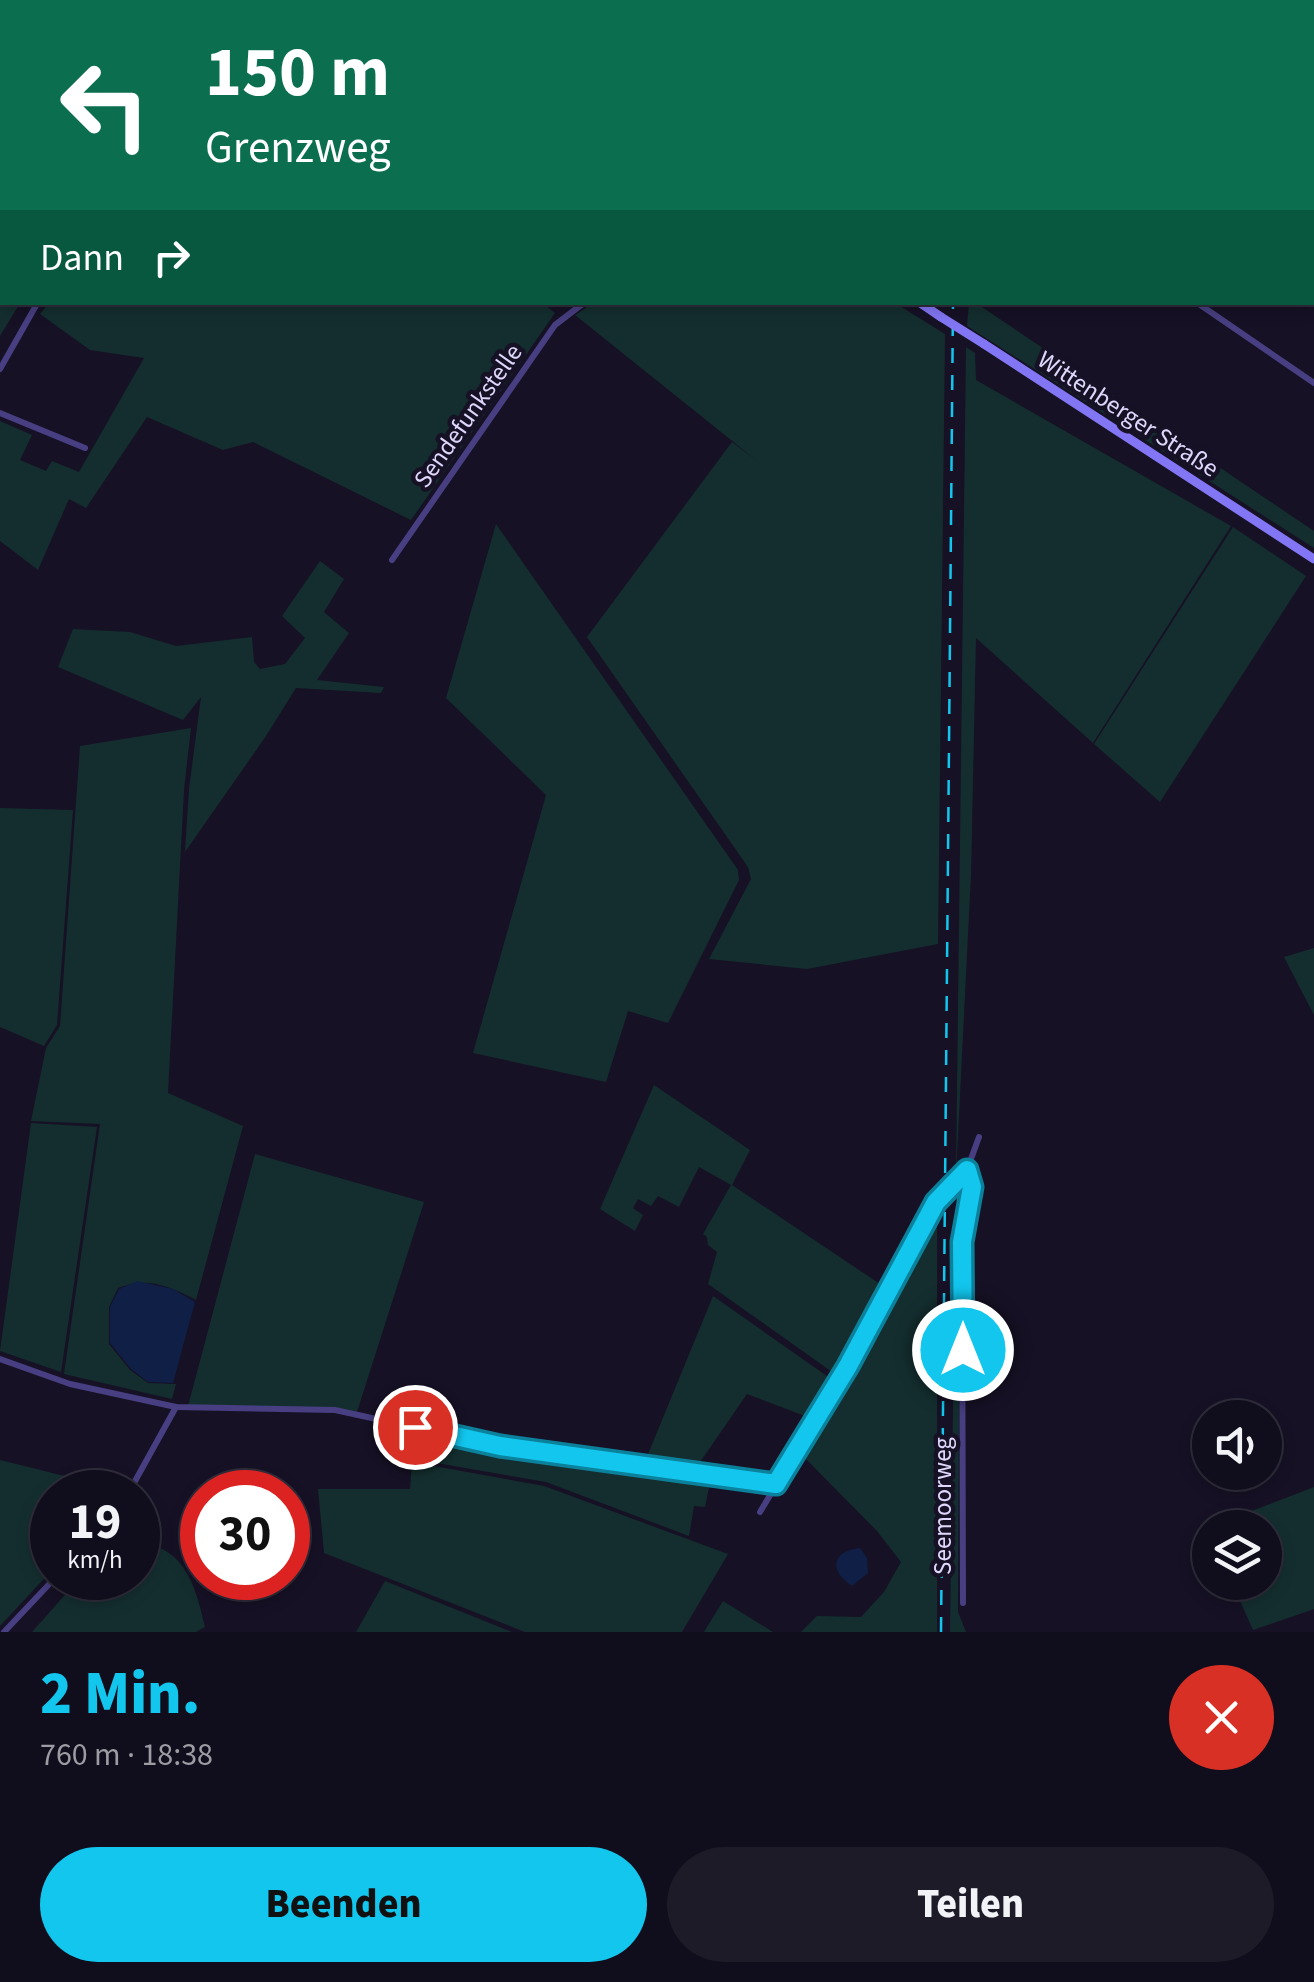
<!DOCTYPE html>
<html lang="de">
<meta charset="utf-8">
<style>
body{margin:0;font-family:"Source Sans 3",sans-serif;background:#1e1b29;color:#f1f3f6;height:100vh;display:flex;flex-direction:column;font-size:38px;white-space:nowrap}
*{box-sizing:border-box;margin:0}
p{font-size:32px;color:#9c9ca3}
.icon{flex:none;width:55px;height:55px;fill:none;stroke:currentColor;stroke-width:2;stroke-linecap:round;stroke-linejoin:round}
.map{position:relative;height:1632px;overflow:hidden}
.details{display:flex;flex-direction:column;background:#100d1c;flex:1}
.details>*{flex:none}
.guide{position:absolute;left:0px;top:0px;width:1315px;height:305px;box-shadow:0 5px 15px #0003,0 0 0 2px #302d3b;background:#0b6e4f;color:#fff;overflow:hidden}
.tools{position:absolute;left:1192px;top:1400px;display:grid;gap:20px}
.tools a{display:grid;place-items:center;width:90px;height:90px;border-radius:50%;background:#100d1c;box-shadow:0 5px 15px #0003,0 0 0 2px #302d3b;font-size:50px}
.speed{position:absolute;left:30px;top:1470px;display:flex;gap:20px;font-size:50px;font-weight:700;text-align:center}
.speed>*{display:grid;place-content:center;width:130px;height:130px;border-radius:50%;background:#100d1c;box-shadow:0 5px 15px #0003,0 0 0 2px #302d3b;line-height:1}
.speed small{font-size:25px;font-weight:400}
.speed .limit{border:15px solid #d22;background:#fff;color:#111}
.pin{position:absolute;display:grid;place-items:center;width:85px;height:85px;color:#fff;margin:-42px;border:5px solid #fff;border-radius:50%;box-shadow:0 2px 10px #0007}
.me{position:absolute;width:110px;margin:-55px;rotate:0deg;stroke-linejoin:round;filter:drop-shadow(0 0 8px #0008)}
.turn{display:flex;align-items:center;gap:35px;height:210px;padding:0 40px;font-size:45px}
.turn .icon{width:130px;height:130px;stroke-width:2.5}
.turn b{display:block;font-size:70px;line-height:85px}
.then{display:flex;align-items:center;height:95px;padding:0 40px;background:#0003;gap:20px;font-size:38px}
.round{display:grid;place-items:center;flex:none;width:105px;height:105px;border-radius:52px;background:#1e1b29}
.head{display:flex;align-items:center;justify-content:space-between;height:170px;padding:0 40px}
h1{font-size:60px;font-weight:800;line-height:75px;color:#12c6ee}
.action{display:flex;gap:20px;margin-top:auto;padding:20px 40px}
.action a{flex:1;height:115px;border-radius:60px;background:#12c6ee;color:#111;font-size:40px;font-weight:800;line-height:115px;text-align:center}
.action a+a{background:#1e1b29;color:#f1f3f6}
.map>svg:first-child{display:block}
</style>
<div class="map">
<svg width="1314" height="1632" viewBox="0 0 1314 1632">
<rect width="100%" height="100%" fill="#161125"/>
<g fill="#142e2f">
<polygon points="1229,0 1314,0 1314,203 1312,2 1227,2"/>
<polygon points="0,190 2,302 20,303 0,336"/>
<polygon points="541,302 555,313 411,520 253,442 223,450 147,417 86,508 69,499 38,570 0,541 0,421 32,435 20,460 46,471 52,461 79,472 144,358 90,350 40,314 49,303"/>
<polygon points="594,303 895,303 945,334 938,944 807,969 709,959 751,879 748,867 587,637 732,442 756,460 575,315"/>
<polygon points="969,303 976,303 1314,531 1314,548 967,326"/>
<polygon points="966,347 975,353 976,380 1231,526 1093,743 976,638 971,875 956,1175"/>
<polygon points="496,524 738,870 739,880 668,1023 628,1011 606,1082 473,1053 546,795 446,698"/>
<polygon points="1233,527 1306,576 1160,802 1094,744"/>
<polygon points="320,561 344,579 324,612 349,633 317,680 384,687 381,693 296,688 266,736 185,852 189,789 201,697 183,720 58,667 73,629 130,632 176,646 252,637 254,662 260,669 285,664 305,638 282,616"/>
<path d="M 191,728 L 184,790 L 168,1093 L 243,1126 L 196,1300 C 170,1286 146,1276 118,1288 L 109,1307 L 109,1344 L 130,1370 L 148,1383 L 176,1384 L 172,1399 L 64,1374 L 100,1124 L 31,1121 L 46,1048 L 60,1026 L 80,746 Z"/>
<polygon points="0,808 73,810 57,1025 44,1046 0,1027"/>
<polygon points="1314,948 1314,1015 1284,957"/>
<polygon points="654,1085 750,1150 732,1185 883,1286 835,1374 708,1284 717,1252 708,1245 707,1237 703,1234 731,1185 699,1167 679,1207 658,1196 651,1206 638,1199 633,1208 643,1215 635,1231 600,1209"/>
<polygon points="31,1123 97,1127 61,1372 0,1351"/>
<polygon points="255,1154 424,1202 357,1412 188,1406"/>
<polygon points="965,1180 968,1181 960,1242 958,1612 966,1632 950,1632 956,1189"/>
<polygon points="937,1207 937,1632 801,1632 817,1616 861,1617 884,1592 901,1562 877,1531 804,1457 849,1384"/>
<polygon points="713,1296 834,1381 813,1419 747,1394 696,1468 646,1459"/>
<polygon points="398,1428 489,1447 711,1478 705,1507 694,1506 689,1536 546,1482 413,1459 399,1452"/>
<polygon points="0,1460 121,1490 119,1492 52,1492 52,1570 0,1626"/>
<polygon points="412,1462 544,1486 728,1554 682,1632 525,1632 324,1553 318,1489 410,1489"/>
<polygon points="1314,1487 1314,1609 1253,1630 1235,1590 1235,1583 1265,1582 1265,1528 1238,1527 1236,1517"/>
<path d="M 138,1543 C 185,1546 196,1587 205,1627 L 196,1632 L 32,1632 L 80,1578 L 138,1578 Z"/>
<polygon points="385,1581 512,1632 356,1632"/>
<polygon points="723,1601 773,1632 704,1632"/>
</g>
<g fill="#101f45">
<polygon points="0,5 2,6 2,162 0,162"/>
<polygon points="137,1281 173,1289 195,1302 173,1383 148,1382 131,1369 110,1343 110,1307 119,1289"/>
<path d="M 860,1548 L 867,1558 L 868,1573 L 852,1586 C 829,1571 831,1551 860,1548 Z"/>
</g>
<g fill="none" stroke-linecap="round" stroke-linejoin="round">
<g stroke="#473f81" stroke-width="6">
<polyline points="817,0 820,2"/>
<polyline points="1035,0 1036,2"/>
<polyline points="220,2 221,0"/>
<polyline points="1159,2 1161,0"/>
<polyline points="1196,302 1314,383"/>
<polyline points="0,369 38,302"/>
<polyline points="0,413 85,448"/>
<polyline points="392,560 555,325 585,302"/>
<polyline points="0,1359 70,1384 176,1407 335,1410 500,1446 776,1484"/>
<polyline points="129,1492 176,1407"/>
<polyline points="760,1512 848,1366 936,1202 967,1170 979,1137"/>
<polyline points="963,1603 962,1242 972,1187 968,1171"/>
<polyline points="4,1632 55,1578"/>
</g>
<g stroke="#8376f5" stroke-width="9">
<polyline points="433,0 437,2"/>
<polyline points="919,302 941,317"/>
<polyline points="984,344 1314,559"/>
</g>
<g stroke="#12c6ee" stroke-width="2.5" stroke-dasharray="15 12" stroke-linecap="butt">
<polyline points="956,2 956,0"/>
<polyline points="941,1632 953,302"/>
</g>
<polyline stroke="#8376f5" stroke-width="9" points="941,317 984,344"/>
</g>
<g fill="none" stroke-linecap="round" stroke-linejoin="round">
<g stroke="#0c819b" stroke-width="25">
<polyline id="route" points="415,1427 500,1446 776,1484 848,1366 936,1202 967,1170 972,1187 962,1242 963,1350"/>
</g>
<use href="#route" stroke="#12c6ee" stroke-width="18"/>
</g>
<g text-anchor="middle" dominant-baseline="central" stroke-width="9" stroke-linejoin="round" paint-order="stroke">
<g font-size="25" fill="#dfd8fc" stroke="#161125">
<text transform="translate(1128 414) rotate(33)">Wittenberger Straße</text>
<text transform="translate(468 416) rotate(-55)">Sendefunkstelle</text>
<text transform="translate(943 1506) rotate(-90)">Seemoorweg</text>
</g>
</g>
</svg>
<div class="tools">
<a><svg class="icon" aria-label="sound" viewBox="0 0 24 24"><path d="M4 9h4l5-4v14l-5-4H4zM17 9q2 3 0 6"/></svg></a>
<a><svg class="icon" aria-label="layers" viewBox="0 0 24 24"><path d="M12 4l9 5-9 5-9-5zM3 14l9 5 9-5"/></svg></a>
</div>
<div class="speed"><div>19<small>km/h</small></div><div class="limit">30</div></div>
<div class="pin" style="left:415px;top:1427px;background:#d93025"><svg class="icon" aria-label="arrive" viewBox="0 0 24 24"><path d="M6 21V4h12l-3 4 3 4H6"/></svg></div>
<svg class="me" style="left:963px;top:1350px" viewBox="-20 -20 40 40"><circle r="17" fill="#12c6ee" stroke="#fff" stroke-width="3"/><path d="M0-11L8 9 0 5-8 9z" fill="#fff"/></svg>
<div class="guide">
<div class="turn"><svg class="icon" aria-label="left" viewBox="0 0 24 24"><path d="M17 20v-9H6M10 6l-5 5 5 5"/></svg><div><b>150 m</b>Grenzweg</div></div>
<div class="then">Dann<svg class="icon" aria-label="right" viewBox="0 0 24 24"><path d="M7 20v-9h11M14 6l5 5-5 5"/></svg></div>
</div>
</div>
<section class="details">
<div class="head"><div><h1>2 Min.</h1><p>760 m · 18:38</p></div><a class="round" style="background:#d93025;color:#fff"><svg class="icon" aria-label="close" viewBox="0 0 24 24"><path d="M6 6l12 12M18 6L6 18"/></svg></a></div>
<div class="action"><a>Beenden</a><a>Teilen</a></div>
</section>
